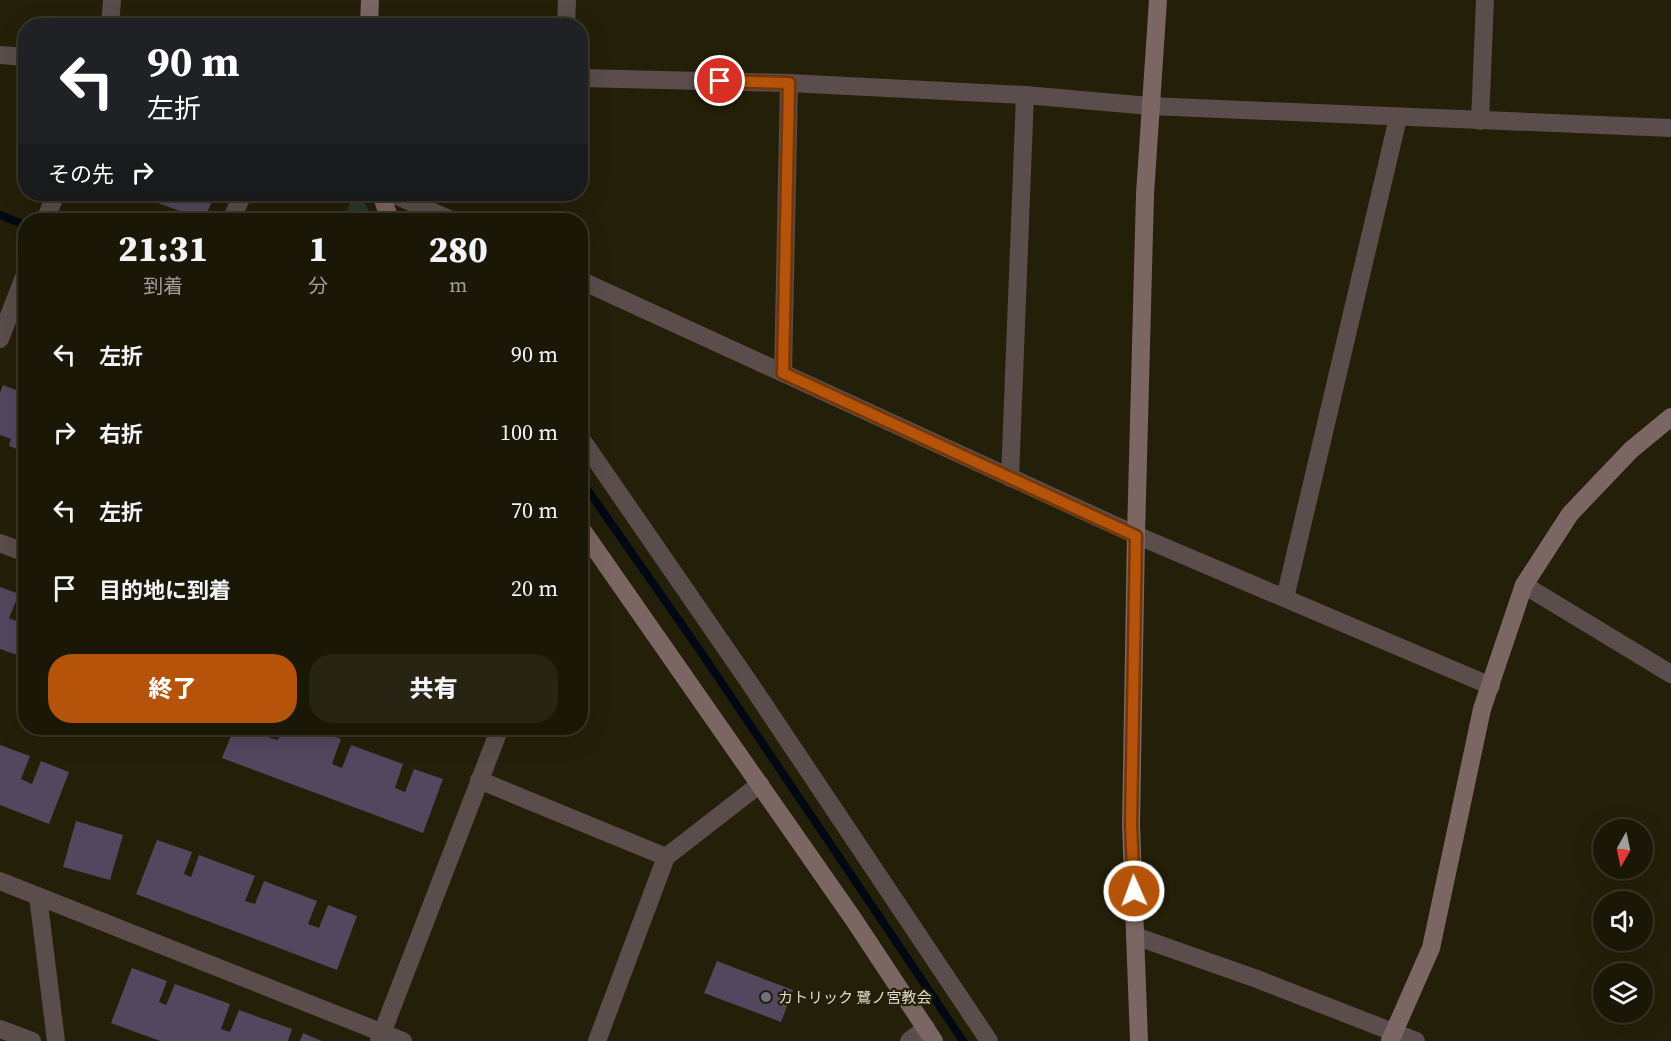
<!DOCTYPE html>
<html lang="ja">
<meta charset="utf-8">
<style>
body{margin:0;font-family:"Source Serif 4","Noto Sans JP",serif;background:#282414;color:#f1f3f6;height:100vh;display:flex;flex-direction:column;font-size:22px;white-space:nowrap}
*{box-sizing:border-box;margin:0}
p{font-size:20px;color:#a09f9b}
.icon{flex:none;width:33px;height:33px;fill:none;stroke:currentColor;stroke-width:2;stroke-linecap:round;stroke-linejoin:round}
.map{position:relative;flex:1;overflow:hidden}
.panel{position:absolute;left:18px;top:213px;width:570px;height:522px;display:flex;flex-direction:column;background:#1b1706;border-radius:24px;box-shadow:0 6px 24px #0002,0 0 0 2px #393628}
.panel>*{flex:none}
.banner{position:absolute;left:18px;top:18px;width:570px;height:183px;border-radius:24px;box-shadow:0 6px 24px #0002,0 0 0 2px #393628;background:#202124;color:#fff;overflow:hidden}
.needle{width:39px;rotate:189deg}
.controls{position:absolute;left:1593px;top:819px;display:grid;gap:12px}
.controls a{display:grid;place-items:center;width:60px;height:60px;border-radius:50%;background:#1b1706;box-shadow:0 6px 24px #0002,0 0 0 2px #393628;font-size:30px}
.pin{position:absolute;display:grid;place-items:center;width:51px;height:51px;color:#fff;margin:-26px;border:3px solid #fff;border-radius:50%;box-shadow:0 2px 6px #0007}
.me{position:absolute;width:66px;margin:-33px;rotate:358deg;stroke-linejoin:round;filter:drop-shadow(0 0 4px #0008)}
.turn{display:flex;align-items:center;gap:21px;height:126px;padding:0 30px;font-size:27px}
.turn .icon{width:78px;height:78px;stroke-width:2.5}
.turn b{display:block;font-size:42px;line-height:51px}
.then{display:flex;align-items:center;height:57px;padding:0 30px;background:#0003;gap:12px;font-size:22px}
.eta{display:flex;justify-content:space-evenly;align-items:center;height:102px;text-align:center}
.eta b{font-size:36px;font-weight:800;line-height:42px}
.button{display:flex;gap:12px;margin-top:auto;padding:12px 30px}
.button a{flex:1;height:69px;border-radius:24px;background:#b45309;color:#fff;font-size:24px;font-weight:800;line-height:69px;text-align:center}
.button a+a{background:#282414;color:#f1f3f6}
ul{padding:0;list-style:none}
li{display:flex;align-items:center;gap:18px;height:78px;padding:0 30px}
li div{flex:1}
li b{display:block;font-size:22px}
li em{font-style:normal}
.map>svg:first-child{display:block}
</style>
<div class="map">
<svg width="1671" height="1041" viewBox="0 0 1671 1041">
<rect width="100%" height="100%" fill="#241f08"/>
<polygon fill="#2a382a" points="354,194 360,194 374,220 343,220"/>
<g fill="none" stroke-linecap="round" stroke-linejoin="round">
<g stroke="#000814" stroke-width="8">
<polyline points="0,215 20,223"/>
<polyline points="580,479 701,652 963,1041"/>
</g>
</g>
<g fill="#52475f">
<polygon points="134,194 215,194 204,220"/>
<polygon points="3,385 26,394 26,452 9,446 11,439 0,435 0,393"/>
<polygon points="0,587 19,594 9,618 19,622 26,605 26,658 0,649"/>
<polygon points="234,728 274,728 270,738 278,740 283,728 309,728 341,739 332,764 342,768 351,745 403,764 395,788 405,792 414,769 443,779 423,833 222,758"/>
<polygon points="0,745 30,756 21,779 32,784 41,761 69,772 49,824 0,805"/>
<polygon points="76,821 123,835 110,880 63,867"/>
<polygon points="157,840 192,852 184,874 191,877 199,855 255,876 245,901 255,904 264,881 317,901 308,924 319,928 328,905 357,916 337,970 136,894"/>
<polygon points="717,961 793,990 781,1022 704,993"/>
<polygon points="132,968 167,981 159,1002 166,1005 175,984 230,1004 221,1029 230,1032 239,1010 292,1029 288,1041 160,1041 111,1023"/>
<polygon points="303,1033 322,1041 300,1041"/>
</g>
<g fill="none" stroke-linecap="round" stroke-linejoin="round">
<g stroke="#5a4d4b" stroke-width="18">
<polyline points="110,26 112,0"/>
<polyline points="566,26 567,0"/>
<polyline points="0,55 26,57"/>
<polyline points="580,78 789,83 1025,95 1150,106 1671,128"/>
<polyline points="1480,121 1485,0"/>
<polyline points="393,194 451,220"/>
<polyline points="45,220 56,194"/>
<polyline points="231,220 243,194"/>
<polyline points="580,280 1136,535 1491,686"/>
<polyline points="0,339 26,272"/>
<polyline points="783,373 789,83"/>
<polyline points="580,437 751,685 989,1041"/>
<polyline points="1010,478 1025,95"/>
<polyline points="0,543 26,553"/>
<polyline points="1524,585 1671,674"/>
<polyline points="1285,598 1398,118"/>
<polyline points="479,780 666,857"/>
<polyline points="0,881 403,1041"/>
<polyline points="38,896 56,1041"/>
<polyline points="1135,936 1257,979 1416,1041"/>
<polyline points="0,1029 32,1041"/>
<polyline points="379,1041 500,728"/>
<polyline points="597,1041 666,857 760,784"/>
<polyline points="909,1041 926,1028"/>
</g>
<g stroke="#7c6663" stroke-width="18">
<polyline points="369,26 370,0"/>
<polyline points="381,194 390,220"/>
<polyline points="580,527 854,920 934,1041"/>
<polyline points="1139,1041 1131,825 1136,535 1145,194 1158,0"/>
<polyline points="1390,1041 1431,948 1482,709 1524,585 1570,514 1631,450 1671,417"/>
</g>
</g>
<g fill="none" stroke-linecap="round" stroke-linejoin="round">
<g stroke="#753606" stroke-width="15">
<polyline id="route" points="720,81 789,83 783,373 1136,536 1131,825 1134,891"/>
</g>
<use href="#route" stroke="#b45309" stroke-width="10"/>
</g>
<circle fill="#6b7280" stroke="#241f08" stroke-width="2" cx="766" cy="997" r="6"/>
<g text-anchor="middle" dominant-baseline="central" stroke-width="4.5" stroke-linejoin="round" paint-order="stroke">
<g font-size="15" fill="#dfddcf" stroke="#241f08" text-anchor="start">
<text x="778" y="997">カトリック 鷺ノ宮教会</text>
</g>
</g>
</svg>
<div class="controls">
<a><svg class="needle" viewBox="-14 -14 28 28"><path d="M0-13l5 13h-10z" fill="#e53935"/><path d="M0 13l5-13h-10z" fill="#a09f9b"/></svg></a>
<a><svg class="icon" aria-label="sound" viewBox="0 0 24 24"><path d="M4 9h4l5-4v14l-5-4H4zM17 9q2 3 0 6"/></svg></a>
<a><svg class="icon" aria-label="layers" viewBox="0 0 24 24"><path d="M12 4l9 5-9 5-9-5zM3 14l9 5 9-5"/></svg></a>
</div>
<div class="pin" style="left:720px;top:81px;background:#d93025"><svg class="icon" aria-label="arrive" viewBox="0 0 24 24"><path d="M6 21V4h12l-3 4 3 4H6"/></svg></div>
<svg class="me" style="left:1134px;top:891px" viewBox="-20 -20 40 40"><circle r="17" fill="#b45309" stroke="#fff" stroke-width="3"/><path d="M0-11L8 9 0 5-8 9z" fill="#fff"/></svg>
<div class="banner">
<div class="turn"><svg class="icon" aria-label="left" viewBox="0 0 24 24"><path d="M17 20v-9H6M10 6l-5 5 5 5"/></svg><div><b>90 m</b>左折</div></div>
<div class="then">その先<svg class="icon" aria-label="right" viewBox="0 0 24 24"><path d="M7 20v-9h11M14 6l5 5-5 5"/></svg></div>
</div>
<section class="panel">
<div class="eta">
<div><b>21:31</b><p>到着</p></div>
<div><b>1</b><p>分</p></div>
<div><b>280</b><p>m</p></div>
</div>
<ul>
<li><svg class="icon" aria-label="left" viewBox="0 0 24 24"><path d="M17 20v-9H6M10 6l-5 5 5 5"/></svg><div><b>左折</b></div><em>90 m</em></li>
<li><svg class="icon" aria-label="right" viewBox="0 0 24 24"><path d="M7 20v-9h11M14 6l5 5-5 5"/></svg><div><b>右折</b></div><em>100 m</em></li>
<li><svg class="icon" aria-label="left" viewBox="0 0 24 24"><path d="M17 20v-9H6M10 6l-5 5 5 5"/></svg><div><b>左折</b></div><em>70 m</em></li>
<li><svg class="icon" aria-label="arrive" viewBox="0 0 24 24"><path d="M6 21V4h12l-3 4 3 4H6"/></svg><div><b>目的地に到着</b></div><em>20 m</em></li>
</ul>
<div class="button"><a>終了</a><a>共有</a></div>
</section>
</div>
